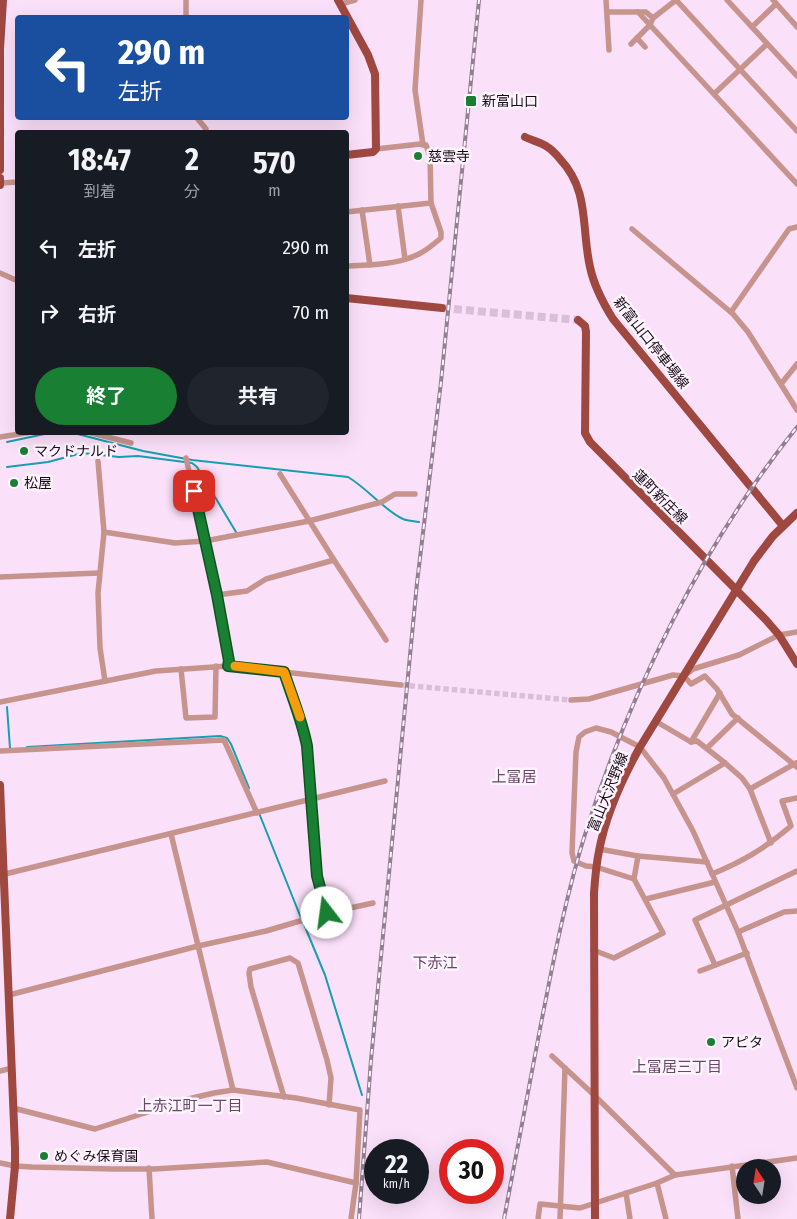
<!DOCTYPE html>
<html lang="ja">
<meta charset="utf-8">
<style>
body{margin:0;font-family:"Fira Sans Condensed","Noto Sans JP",sans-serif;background:#20242c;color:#f1f3f6;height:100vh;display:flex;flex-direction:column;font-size:19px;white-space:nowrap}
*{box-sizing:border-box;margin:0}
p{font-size:16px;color:#9ea1a6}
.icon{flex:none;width:28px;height:28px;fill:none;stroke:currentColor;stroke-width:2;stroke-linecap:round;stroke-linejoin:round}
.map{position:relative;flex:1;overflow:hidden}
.panel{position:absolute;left:15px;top:130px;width:334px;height:305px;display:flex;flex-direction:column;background:#171b24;border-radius:5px;box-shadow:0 5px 20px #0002}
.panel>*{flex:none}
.guide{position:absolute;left:15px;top:15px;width:334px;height:105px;border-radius:5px;box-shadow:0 5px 20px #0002;background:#1a4fa0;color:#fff;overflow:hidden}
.needle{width:32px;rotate:348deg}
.fabs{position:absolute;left:736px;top:1159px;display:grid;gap:10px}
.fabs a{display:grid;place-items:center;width:45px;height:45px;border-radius:50%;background:#171b24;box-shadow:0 5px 20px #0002;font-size:25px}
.speed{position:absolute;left:364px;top:1139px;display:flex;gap:10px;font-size:25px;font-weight:700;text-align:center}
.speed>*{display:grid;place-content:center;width:65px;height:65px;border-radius:50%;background:#171b24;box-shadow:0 5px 20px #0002;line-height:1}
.speed small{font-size:12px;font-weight:400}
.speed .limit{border:8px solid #d22;background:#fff;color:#111}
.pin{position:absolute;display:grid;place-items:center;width:42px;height:42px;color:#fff;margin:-21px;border-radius:10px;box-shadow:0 2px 8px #0006}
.me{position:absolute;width:55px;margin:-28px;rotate:345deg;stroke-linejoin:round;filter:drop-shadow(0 0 4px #0008)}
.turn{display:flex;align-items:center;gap:18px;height:105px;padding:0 20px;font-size:22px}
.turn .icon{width:65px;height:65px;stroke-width:2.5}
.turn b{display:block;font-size:35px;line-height:42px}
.eta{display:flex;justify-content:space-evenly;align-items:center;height:85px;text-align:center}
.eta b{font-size:30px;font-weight:700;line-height:35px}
.cta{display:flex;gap:10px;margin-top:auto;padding:10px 20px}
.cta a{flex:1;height:58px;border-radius:30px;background:#187f33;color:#fff;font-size:20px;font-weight:700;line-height:58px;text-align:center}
.cta a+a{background:#20242c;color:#f1f3f6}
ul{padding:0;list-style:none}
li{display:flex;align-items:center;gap:15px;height:65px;padding:0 20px}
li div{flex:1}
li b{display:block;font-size:19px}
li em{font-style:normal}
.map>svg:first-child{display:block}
</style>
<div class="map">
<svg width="797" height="1219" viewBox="0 0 797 1219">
<rect width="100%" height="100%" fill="#fbe0fa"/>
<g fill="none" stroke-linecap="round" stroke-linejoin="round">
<g stroke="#189eb1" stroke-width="2">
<path d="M 70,432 L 143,451 L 192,460 L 348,477 C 367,488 385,511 403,519 C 408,521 413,521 419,522"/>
<polyline points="7,442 54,432"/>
<polyline points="7,467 48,462 82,453 119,457 138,456 192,463 197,467 236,532"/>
<polyline points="7,707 10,748"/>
<polyline points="27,747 220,736 227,738 231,744 249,788"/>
<polyline points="259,813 301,918"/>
<polyline points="303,922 325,975 362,1095"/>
</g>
<polyline stroke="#d9c0d8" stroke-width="5.5" stroke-dasharray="5.5 3" stroke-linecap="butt" points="401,685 571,700"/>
<polyline stroke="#d9c0d8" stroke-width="8" stroke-dasharray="8 4" stroke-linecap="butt" points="442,308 578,320"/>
<g stroke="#c6948d" stroke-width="5.5">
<polyline points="421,0 415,90 423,145"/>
<polyline points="606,0 609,50"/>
<polyline points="727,0 797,76"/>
<polyline points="773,0 797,27"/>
<polyline points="341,4 355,0"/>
<polyline points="607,12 646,12 653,18"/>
<polyline points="638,12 797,184"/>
<polyline points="186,18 186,0"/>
<polyline points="752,27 776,4"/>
<polyline points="637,38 645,47"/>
<polyline points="631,44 650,25 653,18 676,0 797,131"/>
<polyline points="714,94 767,44"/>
<polyline points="197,118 206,129 206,132"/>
<polyline points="376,149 420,144 426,145 430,156 431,203"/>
<polyline points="0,183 18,182"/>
<polyline points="398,206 405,259"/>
<polyline points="362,210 370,265"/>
<path d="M 346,212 L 431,203 L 441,232 L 441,238 C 434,244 427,250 419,254 C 397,265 370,265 346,266"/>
<polyline points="632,229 733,314 748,332 797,410"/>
<polyline points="0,273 18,281"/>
<polyline points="731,312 789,229 797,227"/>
<polyline points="781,384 797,364"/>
<polyline points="88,432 131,443"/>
<polyline points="0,437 32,432"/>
<polyline points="186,458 217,595 229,661 228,666"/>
<polyline points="98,461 104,532"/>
<polyline points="280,474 334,560 386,640"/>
<polyline points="0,577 99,573"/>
<polyline points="217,595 247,591 266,579 334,560"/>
<polyline points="181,669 186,718 215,717 216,666"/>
<polyline points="284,672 304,728 307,746 317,876 327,913"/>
<polyline points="684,676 691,684 705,676 717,689 732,714 797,767"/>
<polyline points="105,681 100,648 98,593 104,532 175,543 205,541 309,521 382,502 395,494 415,494"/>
<polyline points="571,700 589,699 673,675 684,676 693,669 739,655 779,635 797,632"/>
<polyline points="0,702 156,671 228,666 401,685"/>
<polyline points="657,722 691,742 697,741 725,763 742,778 750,789 771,843"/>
<polyline points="691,742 720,693"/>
<polyline points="707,748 738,718"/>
<polyline points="0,751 224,740 257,813"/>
<polyline points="750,789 796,763"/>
<polyline points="673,794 725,763"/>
<polyline points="171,834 233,1090"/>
<polyline points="599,849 638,856 707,862"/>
<path d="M 712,874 C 744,861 765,848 791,826 L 782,801 L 797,798"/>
<polyline points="1,875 385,781"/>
<polyline points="634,879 596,867 586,866 574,861 572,853 576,752 579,737 585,732 596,728 611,732 640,747 664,778 693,831 738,932 797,1088"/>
<polyline points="646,899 715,882"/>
<polyline points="738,932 784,912 797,911"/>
<polyline points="593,950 614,958 663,933 634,879 638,856"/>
<polyline points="715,965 695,920 797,871"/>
<polyline points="700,971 747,953"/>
<polyline points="9,995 198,946 266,931 327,913 373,903"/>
<polyline points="552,1056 594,1095 675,1175"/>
<polyline points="0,1071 12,1068"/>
<polyline points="284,1097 251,987 249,973 250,969 290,958 298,963 327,1060 331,1078 329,1105"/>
<polyline points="13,1108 95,1129 188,1099 214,1093 233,1090 296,1098 360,1110 356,1183 351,1219"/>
<polyline points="0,1163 15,1166 32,1167 113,1169 154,1169 267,1162 356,1183"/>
<polyline points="732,1166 738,1219"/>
<polyline points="149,1168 152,1219"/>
<polyline points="657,1183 666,1219"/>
<polyline points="626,1193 630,1219"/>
<polyline points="538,1219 540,1204 580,1208 657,1183 675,1175 797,1158"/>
<polyline points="560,1219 565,1068"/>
</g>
<g stroke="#9f4840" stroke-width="8">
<polyline points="338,0 368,55 375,74 376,149 373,152 346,155"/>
<path d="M 525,137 C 531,140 539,142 546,146 C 551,149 556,154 560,159 C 590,191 581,227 590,267 C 594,286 603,303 613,319 L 783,526"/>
<polyline points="0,170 0,49 3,0"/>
<polyline points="0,178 0,185"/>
<polyline points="346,298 442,308"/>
<polyline points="578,320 585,326 586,332 585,433 590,442 766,620 779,635 797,664"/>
<polyline points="0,785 15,1148 15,1166 10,1219"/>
<path d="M 595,1219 L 594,893 C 595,879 596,865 599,851 C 606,814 622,779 640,747 L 754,561 L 773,536 L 797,513"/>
</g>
<g stroke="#937e92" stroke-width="4">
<g id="rail">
<polyline points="359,1219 371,1060 417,583 441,382 479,0"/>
<path d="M 504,1219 C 516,1156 528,1092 540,1029 C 553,962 566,894 587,828 C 632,687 704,543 797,427"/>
</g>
</g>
<use href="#rail" stroke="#fdf4fd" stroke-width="2" stroke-dasharray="5.5" stroke-linecap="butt"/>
</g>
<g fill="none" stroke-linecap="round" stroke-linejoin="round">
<g stroke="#105321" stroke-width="12">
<path id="route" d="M 194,491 L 217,595 L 229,661 L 228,666 L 284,672 C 292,697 302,720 307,746 L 317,876 L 327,913"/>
</g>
<use href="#route" stroke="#187f33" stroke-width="9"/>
<polyline stroke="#f59e0b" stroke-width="9" points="235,666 284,672 300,717"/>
</g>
<g fill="#187f33" stroke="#fdf4fd" stroke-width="2">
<rect x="465" y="95" width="12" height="12" rx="2.5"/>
<circle cx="418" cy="156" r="5"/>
<circle cx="24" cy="451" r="5"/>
<circle cx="14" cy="483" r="5"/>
<circle cx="711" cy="1042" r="5"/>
<circle cx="44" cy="1156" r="5"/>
</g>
<g text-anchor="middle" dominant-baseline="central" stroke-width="5" stroke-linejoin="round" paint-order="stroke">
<g font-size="14" fill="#180a18" stroke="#fdf4fd" text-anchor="start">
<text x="482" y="101">新富山口</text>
<text x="428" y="156">慈雲寺</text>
<text x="34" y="451">マクドナルド</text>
<text x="24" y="483">松屋</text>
<text x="721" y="1042">アピタ</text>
<text x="54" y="1156">めぐみ保育園</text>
</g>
<g font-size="14" fill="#180a18" stroke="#fdf4fd">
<text transform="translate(651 343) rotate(52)">新富山口停車場線</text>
<text transform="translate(660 497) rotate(45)">蓮町新庄線</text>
<text transform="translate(608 792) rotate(-68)">富山大沢野線</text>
</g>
<g font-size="15" fill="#6a466a" stroke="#fdf4fd">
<text x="514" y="777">上冨居</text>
<text x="435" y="963">下赤江</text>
<text x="677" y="1067">上冨居三丁目</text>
<text x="190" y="1106">上赤江町一丁目</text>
</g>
</g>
</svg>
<div class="fabs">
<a><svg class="needle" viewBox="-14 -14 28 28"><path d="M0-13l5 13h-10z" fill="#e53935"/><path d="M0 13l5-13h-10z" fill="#9ea1a6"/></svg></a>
</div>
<div class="speed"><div>22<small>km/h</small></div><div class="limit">30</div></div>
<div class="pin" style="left:194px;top:491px;background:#d93025"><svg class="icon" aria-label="arrive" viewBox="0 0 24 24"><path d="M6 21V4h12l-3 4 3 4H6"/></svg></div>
<svg class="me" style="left:327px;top:913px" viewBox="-20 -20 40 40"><circle r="19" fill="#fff"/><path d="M0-13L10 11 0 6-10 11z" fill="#187f33"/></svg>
<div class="guide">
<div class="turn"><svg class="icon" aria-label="left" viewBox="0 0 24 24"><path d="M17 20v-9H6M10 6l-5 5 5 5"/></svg><div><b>290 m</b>左折</div></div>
</div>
<section class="panel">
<div class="eta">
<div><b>18:47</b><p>到着</p></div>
<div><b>2</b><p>分</p></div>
<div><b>570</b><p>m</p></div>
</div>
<ul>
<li><svg class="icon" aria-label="left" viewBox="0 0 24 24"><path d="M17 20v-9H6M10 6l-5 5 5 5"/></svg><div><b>左折</b></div><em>290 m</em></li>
<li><svg class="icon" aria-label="right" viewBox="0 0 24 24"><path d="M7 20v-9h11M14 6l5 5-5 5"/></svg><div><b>右折</b></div><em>70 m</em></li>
</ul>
<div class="cta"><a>終了</a><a>共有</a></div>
</section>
</div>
